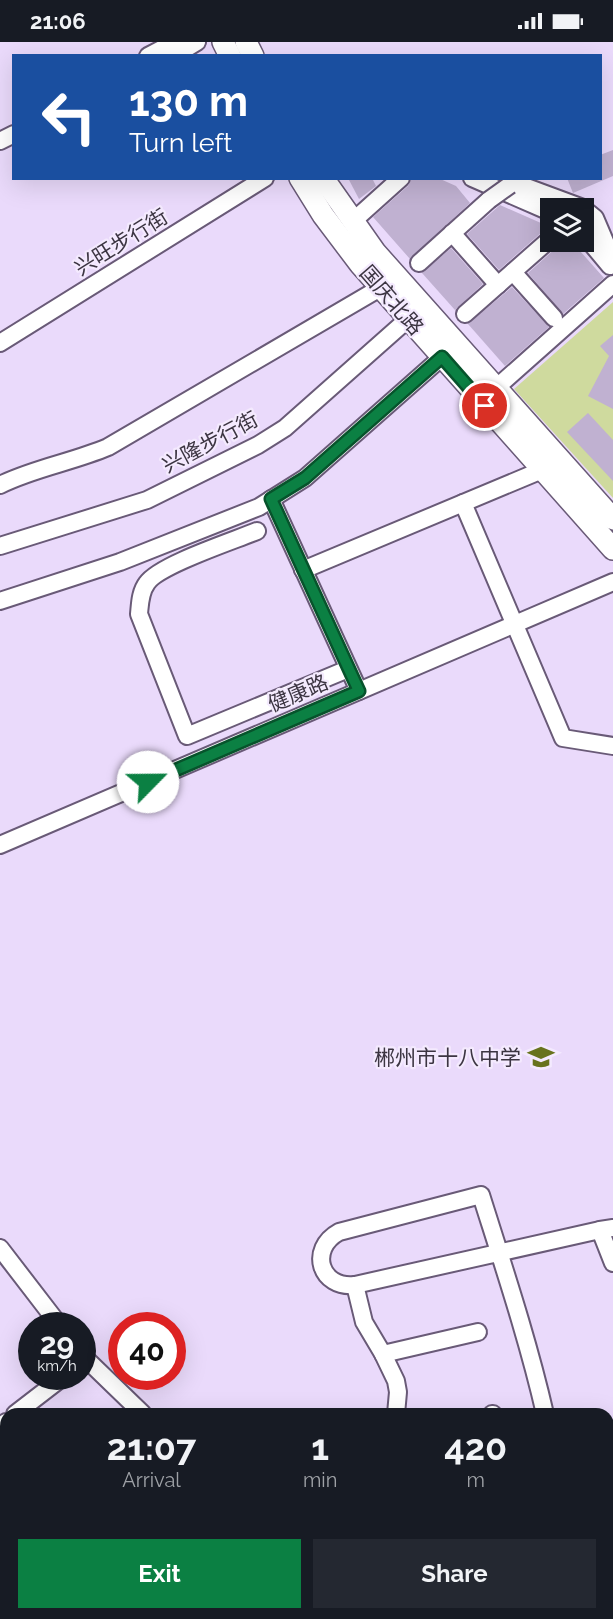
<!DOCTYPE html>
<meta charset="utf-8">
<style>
body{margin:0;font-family:Raleway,"Noto Sans SC",sans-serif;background:#242831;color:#f1f3f6;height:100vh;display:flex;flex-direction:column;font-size:22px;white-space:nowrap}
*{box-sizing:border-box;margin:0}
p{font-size:20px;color:#9ea1a6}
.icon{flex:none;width:33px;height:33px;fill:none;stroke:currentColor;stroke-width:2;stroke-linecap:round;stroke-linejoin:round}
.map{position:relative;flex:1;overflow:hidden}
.side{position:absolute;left:0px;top:1366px;width:614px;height:212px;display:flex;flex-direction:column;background:#171b24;border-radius:18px 18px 0 0;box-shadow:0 6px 24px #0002}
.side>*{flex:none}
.guide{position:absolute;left:12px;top:12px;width:590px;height:126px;border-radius:0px;box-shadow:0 6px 24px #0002;background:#1a4fa0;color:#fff;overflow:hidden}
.buttons{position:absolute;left:540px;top:156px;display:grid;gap:12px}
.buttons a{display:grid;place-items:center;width:54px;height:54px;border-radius:0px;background:#171b24;box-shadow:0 6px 24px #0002;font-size:30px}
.speed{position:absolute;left:18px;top:1270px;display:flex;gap:12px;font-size:30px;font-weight:700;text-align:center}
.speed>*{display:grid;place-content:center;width:78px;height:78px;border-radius:50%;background:#171b24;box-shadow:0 6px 24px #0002;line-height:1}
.speed small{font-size:15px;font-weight:400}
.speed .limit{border:9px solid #d22;background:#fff;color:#111}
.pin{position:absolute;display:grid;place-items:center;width:51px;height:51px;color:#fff;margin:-26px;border:3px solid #fff;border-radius:50%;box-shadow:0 2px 6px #0007}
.me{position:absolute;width:66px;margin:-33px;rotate:67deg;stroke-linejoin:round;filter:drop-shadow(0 0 4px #0008)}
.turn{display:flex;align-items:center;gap:21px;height:126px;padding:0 18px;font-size:27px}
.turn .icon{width:78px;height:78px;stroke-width:2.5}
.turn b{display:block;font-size:42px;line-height:51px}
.eta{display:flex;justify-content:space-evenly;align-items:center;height:102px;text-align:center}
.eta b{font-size:36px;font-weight:700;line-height:42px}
.primary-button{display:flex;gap:12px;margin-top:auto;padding:12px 18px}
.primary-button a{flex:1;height:69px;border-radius:0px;background:#0b8043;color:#fff;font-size:24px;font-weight:700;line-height:69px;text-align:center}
.primary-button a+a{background:#242831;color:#f1f3f6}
.status{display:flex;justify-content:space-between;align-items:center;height:42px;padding:0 30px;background:#171b24;direction:ltr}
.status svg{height:16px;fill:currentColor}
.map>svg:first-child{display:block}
</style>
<div class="status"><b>21:06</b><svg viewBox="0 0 49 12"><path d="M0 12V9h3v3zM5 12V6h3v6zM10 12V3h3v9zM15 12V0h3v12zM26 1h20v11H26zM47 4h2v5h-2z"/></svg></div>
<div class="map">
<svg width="613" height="1577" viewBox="0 0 613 1577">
<rect width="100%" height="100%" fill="#eadafb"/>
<polygon fill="#cfda9e" points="613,260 613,456 514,347"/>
<g fill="#c0b1d1">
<polygon points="613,108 613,134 573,151 567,136 600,136 600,113"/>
<polygon points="348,136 372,136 376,144 359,157"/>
<polygon points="411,136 438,136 456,144 470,161 410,217 373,175 408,144"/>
<polygon points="500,163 550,185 550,188 542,190 499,228 467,192"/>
<polygon points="559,200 572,200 604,236 563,272 528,231 556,206"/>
<polygon points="451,206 483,242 455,268 422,231"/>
<polygon points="512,245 549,285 505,324 468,282"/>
<polygon points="613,293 613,367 588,354 609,314 600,304"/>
<polygon points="588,371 613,398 613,439 567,390"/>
</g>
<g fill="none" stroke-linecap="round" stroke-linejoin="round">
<g stroke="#695a77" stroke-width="20">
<g id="minor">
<polyline points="148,14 175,0"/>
<polyline points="174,14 197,0"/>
<polyline points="0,99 14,92"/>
<polyline points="472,136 550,170"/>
<polyline points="510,143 521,143 583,166"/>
<polyline points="584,167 595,176 613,218"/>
<polyline points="352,180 401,136"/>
<polyline points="452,191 498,243"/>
<polyline points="584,193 610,224"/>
<polyline points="419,221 489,158"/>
<polyline points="513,230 554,276"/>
<polyline points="465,272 549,198"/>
<polyline points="0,301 265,136"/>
<polyline points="496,346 613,242"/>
<path d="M 0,443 C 34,426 73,420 108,405 L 380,246"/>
<polyline points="271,457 359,649"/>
<polyline points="463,461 563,696 613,704"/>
<path d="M 257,489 C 233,499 159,523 147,541 C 140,550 140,562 139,572 L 187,694 L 348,627"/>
<polyline points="0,504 147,458 258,403 285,386 408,277"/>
<polyline points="303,528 542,428"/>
<polyline points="0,559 120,520 259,465 305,436 442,315"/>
<polyline points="0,803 613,540"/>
<polyline points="600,1188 613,1221"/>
<polyline points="0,1206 60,1284"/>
<polyline points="355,1243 364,1280 383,1312 396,1339 398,1350 396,1372"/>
<polyline points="383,1312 478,1290"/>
<polyline points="82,1313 143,1372"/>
<polyline points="15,1372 63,1335"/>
<polyline points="492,1372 493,1372"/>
<path d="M 545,1372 C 528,1298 504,1226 481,1153 L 339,1190 C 308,1207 320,1247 355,1243 L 600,1188 L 613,1186"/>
<polyline points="0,1385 6,1380"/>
<polyline points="608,1483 613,1480"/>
<polyline points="0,1547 6,1545"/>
<polyline points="49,1572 53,1577"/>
<polyline points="332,1572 335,1577"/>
<polyline points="581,1572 582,1577"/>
</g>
</g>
<g stroke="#695a77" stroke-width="24">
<g id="major">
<polyline points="223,0 230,14"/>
<polyline points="246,0 253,14"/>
<polyline points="300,136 323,173 360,222 613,507"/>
<polyline points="323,136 375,210 613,477"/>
</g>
</g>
<use href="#minor" stroke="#fff" stroke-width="16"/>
<use href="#major" stroke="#fff" stroke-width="21"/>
<g stroke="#82788d" stroke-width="6">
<g id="rail">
<polyline points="0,1419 6,1426"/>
<polyline points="103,1572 106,1577"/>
</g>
</g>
<use href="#rail" stroke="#f4eafe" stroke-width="4" stroke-dasharray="11" stroke-linecap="butt"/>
<g stroke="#695a77" stroke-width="20" stroke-linecap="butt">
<polyline id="minor-bridge" points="489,158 510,143"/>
</g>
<use href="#minor-bridge" stroke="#fff" stroke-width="16"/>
</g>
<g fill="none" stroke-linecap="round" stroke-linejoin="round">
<g stroke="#07532c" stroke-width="15">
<polyline id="route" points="148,740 359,649 271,457 305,436 442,315 485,364"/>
</g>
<use href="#route" stroke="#0b8043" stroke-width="10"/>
</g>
<defs>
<g id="school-bare" transform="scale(2.07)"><path d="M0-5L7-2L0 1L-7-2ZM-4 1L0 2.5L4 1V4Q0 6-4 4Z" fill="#68731d" stroke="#f4eafe" stroke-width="2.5" paint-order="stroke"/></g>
</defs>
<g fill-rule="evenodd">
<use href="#school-bare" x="541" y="1015"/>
</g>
<g text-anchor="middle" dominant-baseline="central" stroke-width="4.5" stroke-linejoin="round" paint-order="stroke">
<g font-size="21" fill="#3c3542" stroke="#f4eafe">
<text transform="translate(121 200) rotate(-32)">兴旺步行街</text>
<text transform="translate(392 258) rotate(49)">国庆北路</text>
<text transform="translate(210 400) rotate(-28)">兴隆步行街</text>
<text transform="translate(298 651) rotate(-23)">健康路</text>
</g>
<g font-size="21" fill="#3c3542" stroke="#f4eafe" text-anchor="end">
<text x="521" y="1015">郴州市十八中学</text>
</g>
</g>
</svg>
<div class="buttons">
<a><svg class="icon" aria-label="layers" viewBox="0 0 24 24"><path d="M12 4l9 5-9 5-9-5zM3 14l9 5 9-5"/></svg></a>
</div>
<div class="speed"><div>29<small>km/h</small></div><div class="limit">40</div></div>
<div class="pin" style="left:485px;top:364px;background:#d93025"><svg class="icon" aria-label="arrive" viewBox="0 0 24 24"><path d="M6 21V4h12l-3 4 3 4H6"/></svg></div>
<svg class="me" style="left:148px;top:740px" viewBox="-20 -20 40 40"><circle r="19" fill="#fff"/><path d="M0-13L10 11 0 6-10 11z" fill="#0b8043"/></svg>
<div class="guide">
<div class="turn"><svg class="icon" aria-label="left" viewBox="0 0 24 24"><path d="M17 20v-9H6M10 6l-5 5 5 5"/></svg><div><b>130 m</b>Turn left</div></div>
</div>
<section class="side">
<div class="eta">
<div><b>21:07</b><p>Arrival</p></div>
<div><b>1</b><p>min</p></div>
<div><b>420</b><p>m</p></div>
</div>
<div class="primary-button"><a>Exit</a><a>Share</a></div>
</section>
</div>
